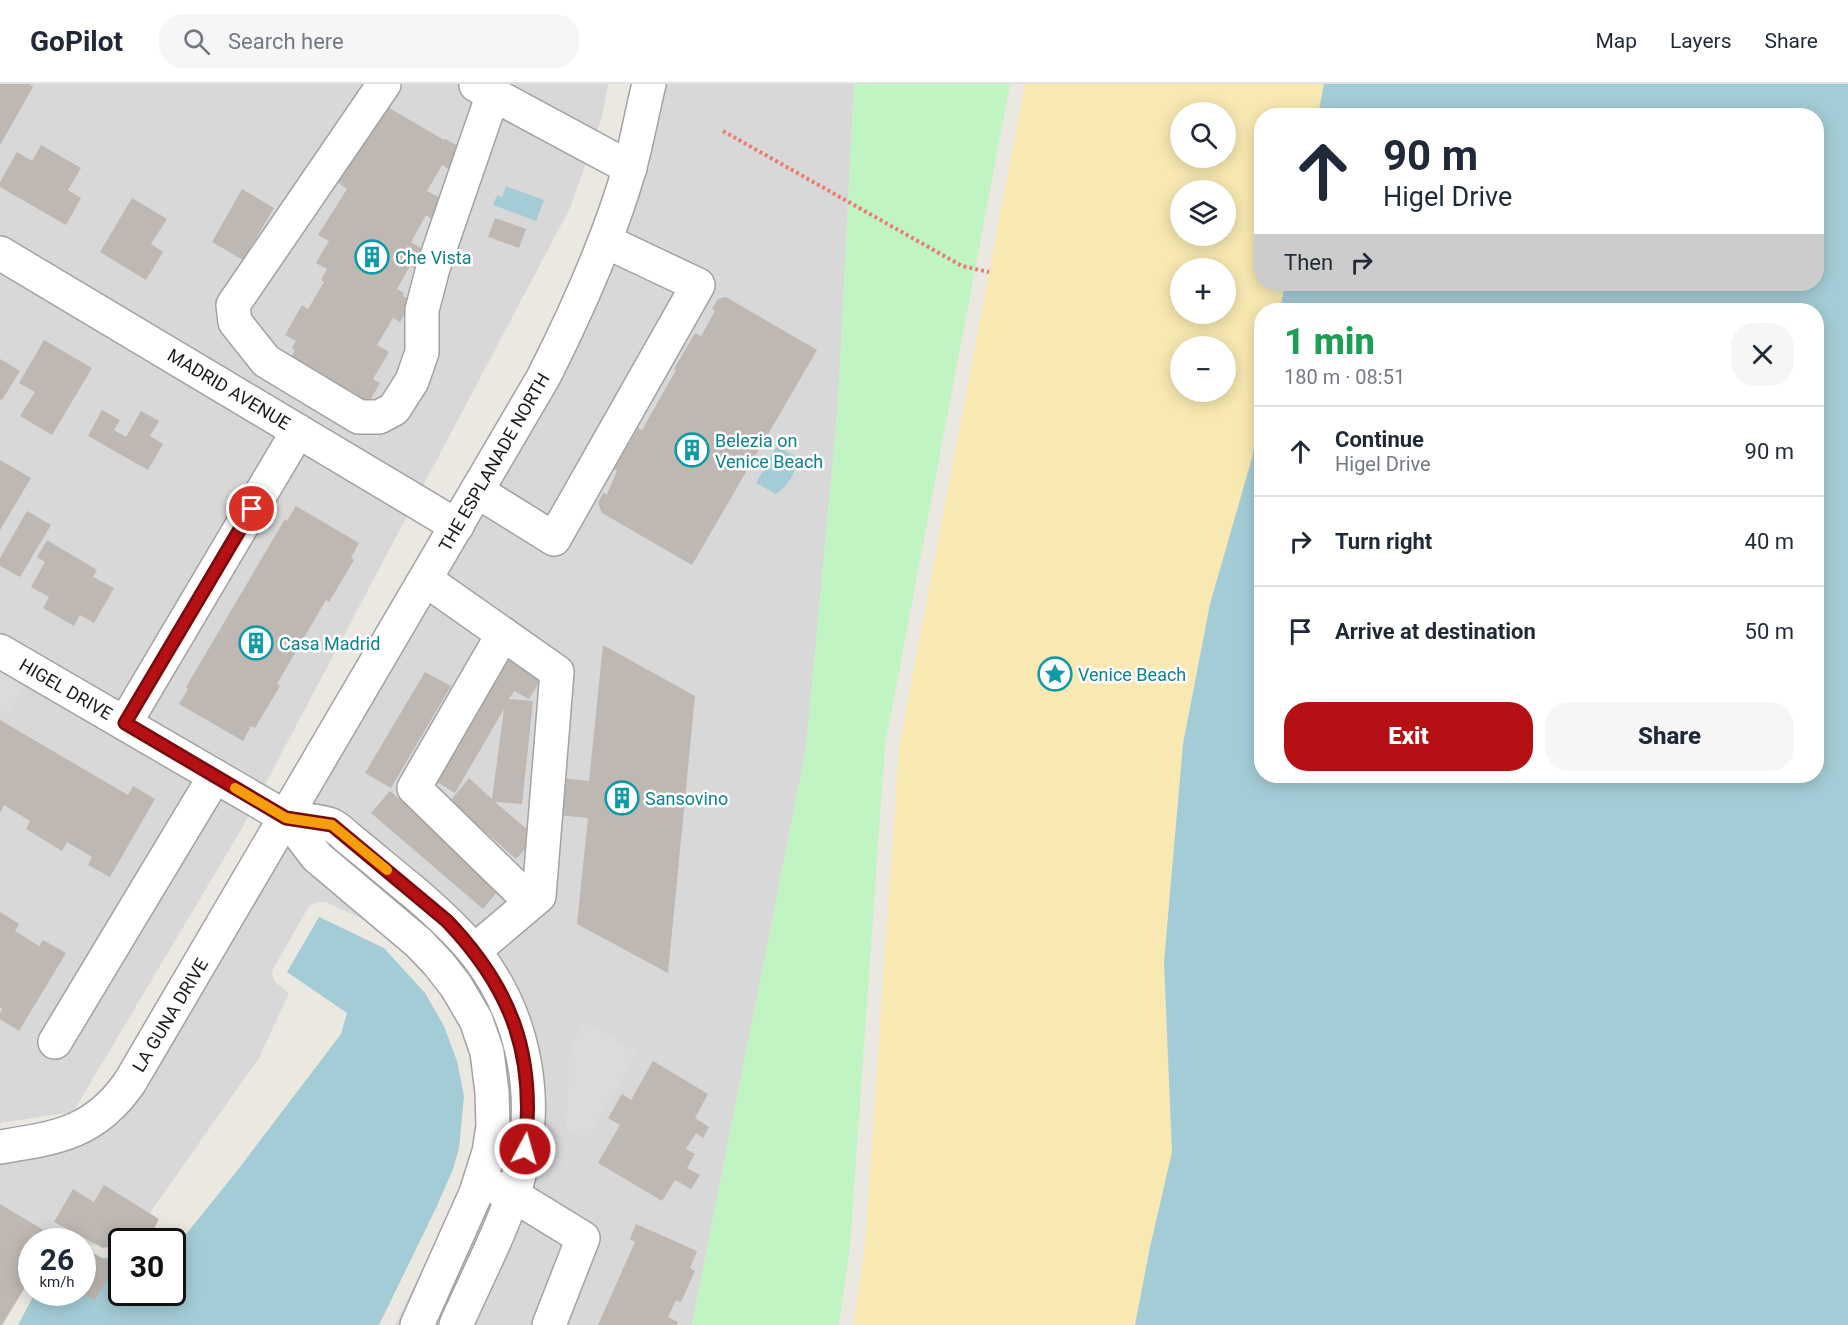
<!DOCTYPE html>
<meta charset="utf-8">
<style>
body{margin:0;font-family:Roboto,sans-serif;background:#f6f6f7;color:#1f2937;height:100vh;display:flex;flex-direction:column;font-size:22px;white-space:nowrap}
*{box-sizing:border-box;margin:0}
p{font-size:20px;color:#747a83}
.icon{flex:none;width:33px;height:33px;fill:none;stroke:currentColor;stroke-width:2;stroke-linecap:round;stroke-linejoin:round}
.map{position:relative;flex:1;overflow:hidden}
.panel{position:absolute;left:1254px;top:219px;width:570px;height:480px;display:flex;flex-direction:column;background:#fff;border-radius:24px;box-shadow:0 3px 15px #0003}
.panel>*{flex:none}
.banner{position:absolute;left:1254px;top:24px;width:570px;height:183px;border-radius:24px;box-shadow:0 3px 15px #0003;background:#fff;color:#1f2937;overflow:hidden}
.tools{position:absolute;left:1170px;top:18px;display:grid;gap:12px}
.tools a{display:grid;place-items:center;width:66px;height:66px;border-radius:50%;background:#fff;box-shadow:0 3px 15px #0003;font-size:30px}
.speed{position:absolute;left:18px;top:1144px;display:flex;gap:12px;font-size:30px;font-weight:700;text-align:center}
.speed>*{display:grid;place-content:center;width:78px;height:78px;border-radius:50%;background:#fff;box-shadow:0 3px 15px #0003;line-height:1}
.speed small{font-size:15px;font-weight:400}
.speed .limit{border:3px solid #111;border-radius:9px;background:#fff;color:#111}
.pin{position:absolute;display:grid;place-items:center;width:51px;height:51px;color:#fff;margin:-26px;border:3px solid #fff;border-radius:50%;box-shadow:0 2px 6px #0007}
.me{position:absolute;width:66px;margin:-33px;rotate:6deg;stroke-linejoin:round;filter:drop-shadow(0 0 4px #0008)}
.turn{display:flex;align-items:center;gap:21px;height:126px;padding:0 30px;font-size:27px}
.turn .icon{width:78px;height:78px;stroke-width:2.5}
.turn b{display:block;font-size:42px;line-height:51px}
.then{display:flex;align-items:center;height:57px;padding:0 30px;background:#0003;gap:12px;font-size:22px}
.round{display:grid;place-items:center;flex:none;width:63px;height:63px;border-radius:24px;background:#f6f6f7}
.summary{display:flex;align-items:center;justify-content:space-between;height:102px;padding:0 30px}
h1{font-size:36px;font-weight:800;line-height:45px;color:#1e9e55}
.button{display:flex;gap:12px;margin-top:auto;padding:12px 30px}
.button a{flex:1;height:69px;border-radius:24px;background:#b51114;color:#fff;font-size:24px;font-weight:800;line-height:69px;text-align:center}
.button a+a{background:#f6f6f7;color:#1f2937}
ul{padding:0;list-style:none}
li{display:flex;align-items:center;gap:18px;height:90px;padding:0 30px;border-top:2px solid #e0e1e3}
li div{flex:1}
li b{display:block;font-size:22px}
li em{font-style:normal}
header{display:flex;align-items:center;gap:36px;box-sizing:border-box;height:84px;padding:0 30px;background:#fff;border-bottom:2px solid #e0e1e3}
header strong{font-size:28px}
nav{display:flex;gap:33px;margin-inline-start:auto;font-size:21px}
.search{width:420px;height:54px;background:#f6f6f7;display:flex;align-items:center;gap:15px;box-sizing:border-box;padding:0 21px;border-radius:24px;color:#747a83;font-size:22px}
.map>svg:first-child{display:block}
</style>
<header>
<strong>GoPilot</strong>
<div class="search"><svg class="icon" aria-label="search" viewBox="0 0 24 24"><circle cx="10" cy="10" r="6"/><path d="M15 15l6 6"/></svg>Search here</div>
<nav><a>Map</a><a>Layers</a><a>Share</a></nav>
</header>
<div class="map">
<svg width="1848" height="1241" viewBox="0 0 1848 1241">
<rect width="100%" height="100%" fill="#ebe8e1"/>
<g fill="#d9d8d8">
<polygon points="0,0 608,0 602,33 570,124 241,746 73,1028 0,1039"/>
<polygon points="666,0 854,0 838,321 806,665 692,1241 395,1241 450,1128 466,1090 473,1064 479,1012 471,971 457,932 437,900 391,849 326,818 317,818 309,822 273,885 272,890 275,898 289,909 259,974 137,1147 83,1164 82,1158 32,1158 0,1233 0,1081 43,1074 83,1062 103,1050 121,1037 132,1024 145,1006 516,375 557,303 585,249 630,138 646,88"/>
</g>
<path fill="#f8e9b2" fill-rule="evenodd" d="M 1025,0 L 1324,0 L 1318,31 L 1262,32 L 1262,200 L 1285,200 L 1280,226 L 1262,226 L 1261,322 L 1252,374 L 1210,520 L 1183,659 L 1164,878 L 1172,1068 L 1150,1163 L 1135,1241 L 853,1241 L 865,1162 L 899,663 ZM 1180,28 L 1226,28 L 1226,74 L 1180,74 ZM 1180,106 L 1226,106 L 1226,152 L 1180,152 ZM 1180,184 L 1226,184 L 1226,230 L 1180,230 ZM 1180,262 L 1226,262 L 1226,308 L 1180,308 Z"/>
<polygon fill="#c0f4c3" points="854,0 1010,0 885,661 850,1161 839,1241 692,1241 806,665 838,321"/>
<g fill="#dbdbdb">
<polygon points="0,584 26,601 9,631 0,626"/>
<polygon points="584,937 638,968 587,1056 566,1044 570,959"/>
</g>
<g fill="#a4ccd6">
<polygon points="1324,0 1848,0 1848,1241 1135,1241 1150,1163 1172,1068 1164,878 1183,660 1210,520 1252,374 1261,322 1262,692 1816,692 1816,226 1280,226 1285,200 1816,200 1816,32 1318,31"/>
<polygon points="506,102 544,116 536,137 493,121 497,111 502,113"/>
<path d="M 777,362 L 796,373 C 797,390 788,401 776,410 L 756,399 Z"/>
<polygon points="319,833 384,864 425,909 444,942 457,977 464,1012 459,1064 453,1085 437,1122 379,1241 18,1241 35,1209 82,1209 83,1180 109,1173 121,1173 122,1209 172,1209 173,1159 187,1149 237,1087 341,950 347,929 287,888"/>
</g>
<g fill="#bfb7b1">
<polygon points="0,0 29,0 33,3 0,61"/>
<polygon points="386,22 444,56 445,55 462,64 449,85 442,81 427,107 444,116 433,136 426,131 411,158 427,168 416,186 410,182 397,205 404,209 403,212 412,217 400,238 393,234 377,261 389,268 373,295 380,299 367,322 291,274 295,266 292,264 296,257 285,251 302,221 308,225 324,198 321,196 327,185 316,179 329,157 318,151 347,105 336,97 352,70 356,73"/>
<polygon points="41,61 81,84 68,106 81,114 66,141 0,103 0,98 17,68 32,77"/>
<polygon points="242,105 274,124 243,176 212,158"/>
<polygon points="132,114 167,135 151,160 163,168 146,196 100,168"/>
<polygon points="495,134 526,145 519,164 488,153"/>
<polygon points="726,213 817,266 692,481 602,429 598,419 603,409 607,410 617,387 614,385 638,344 642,346 676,286 674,285 695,249 701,252 715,227 712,225 718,215"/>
<polygon points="44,256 92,284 52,351 20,332 35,308 19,299"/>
<polygon points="0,275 20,287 2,316 0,315"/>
<polygon points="102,326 120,336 114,346 126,353 141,327 159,337 150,352 163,360 148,386 88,352"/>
<polygon points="0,376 31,394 0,446"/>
<polygon points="296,422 359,459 351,474 354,476 329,518 326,516 277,600 280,602 255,644 251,642 243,657 179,620 188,605 186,603 285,435 287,437"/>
<polygon points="27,427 51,441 20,493 0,482 0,474"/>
<polygon points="47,456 97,486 93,493 114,504 94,539 80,531 74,542 43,524 49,513 31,503 45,478 37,473"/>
<polygon points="603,561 695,612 668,889 577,840 588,734 558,731 562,694 589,697"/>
<polygon points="506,568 544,591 529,615 514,607 509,615 533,617 522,720 495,718 536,753 516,775 450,717 469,694 492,715 504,625 455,709 430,694"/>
<polygon points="425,588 451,602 391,704 365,689"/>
<polygon points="0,636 128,711 133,702 155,715 110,793 88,781 92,773 67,758 62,767 26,745 30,737 4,721 0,729"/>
<polygon points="390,707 502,802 483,825 371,729"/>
<polygon points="0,828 19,840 15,847 39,862 43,856 66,869 19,947 0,935 0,929 2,925 0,923"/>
<polygon points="653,977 708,1010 695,1034 709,1043 703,1054 696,1049 686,1065 695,1070 687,1084 700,1091 691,1105 675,1096 662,1117 598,1079 620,1041 608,1034 622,1010 631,1016"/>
<polygon points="104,1101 159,1135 148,1156 122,1158 122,1161 103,1164 54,1138 73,1105 94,1118"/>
<polygon points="0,1120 55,1153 52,1158 32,1158 32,1192 2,1241 0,1241"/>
<polygon points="636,1140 697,1167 690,1184 695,1187 681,1218 676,1216 668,1233 678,1238 677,1241 598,1241 635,1158 630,1155"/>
<polygon points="61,1151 73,1158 57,1158"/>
<polygon points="82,1163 115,1181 95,1216 82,1209"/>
</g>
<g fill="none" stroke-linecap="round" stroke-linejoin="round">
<g stroke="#a2a2a2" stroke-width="36">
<g id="minor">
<polyline points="384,0 233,221 235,238 266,277 359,333 379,333 394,325 412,297 422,268 422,226 433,184 493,10"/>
<polyline points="476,1 630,84"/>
<polyline points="0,169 457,442"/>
<polyline points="477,407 554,455 698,201 605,157"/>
<polyline points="426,496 557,588 539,812 474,867"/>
<polyline points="503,550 414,704 531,818"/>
<polyline points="0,567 287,734 317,773 419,859 438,879 456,902 476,936 487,968 492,1008 493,1042 489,1068 476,1109 417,1241"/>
<polyline points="125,639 298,347"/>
<path d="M 287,734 C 296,735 324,737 331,741 C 339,744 346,753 353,758 C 374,775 395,793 416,810 C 438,829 459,848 477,871 C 525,933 541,1019 518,1095 C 503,1145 477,1193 456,1241"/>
<polyline points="55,958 215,692"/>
<path d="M 0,1063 C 57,1054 95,1049 130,998 L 543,294 C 577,227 608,158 629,86 C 637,58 642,28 649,0"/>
<polyline points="494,1103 513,1111 583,1154 549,1241"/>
</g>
</g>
<polyline stroke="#ed7b70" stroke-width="4" stroke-dasharray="3 3" stroke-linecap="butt" points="723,47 962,182 989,188"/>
<use href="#minor" stroke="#fff" stroke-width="33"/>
</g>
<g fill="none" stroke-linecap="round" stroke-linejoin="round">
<g stroke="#760b0d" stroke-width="15">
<path id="route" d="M 252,425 L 125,639 L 286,734 L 332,741 L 447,837 C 512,905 536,971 525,1065"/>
</g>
<use href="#route" stroke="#b51114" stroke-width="10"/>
<polyline stroke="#f59e0b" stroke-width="10" points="235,704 286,734 332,741 387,786"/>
</g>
<defs>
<g id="building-ring" transform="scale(1.725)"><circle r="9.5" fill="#fff" stroke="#0f9aa8" stroke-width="1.5"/><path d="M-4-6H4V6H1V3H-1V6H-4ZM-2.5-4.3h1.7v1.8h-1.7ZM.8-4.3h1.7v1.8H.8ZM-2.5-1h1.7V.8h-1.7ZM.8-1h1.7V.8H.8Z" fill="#0f9aa8"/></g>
<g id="sight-ring" transform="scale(1.725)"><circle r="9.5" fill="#fff" stroke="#0f9aa8" stroke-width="1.5"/><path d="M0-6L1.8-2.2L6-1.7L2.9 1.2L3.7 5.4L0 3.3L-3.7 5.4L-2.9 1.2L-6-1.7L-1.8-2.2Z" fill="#0f9aa8"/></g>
</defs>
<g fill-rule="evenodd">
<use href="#building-ring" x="372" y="173"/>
<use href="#building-ring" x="692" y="366"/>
<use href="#building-ring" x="256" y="559"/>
<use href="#sight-ring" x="1055" y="590"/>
<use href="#building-ring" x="622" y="714"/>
</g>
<g text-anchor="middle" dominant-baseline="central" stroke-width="5" stroke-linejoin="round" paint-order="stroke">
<g font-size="18" fill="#0d838f" stroke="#fff" text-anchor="start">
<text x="395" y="173">Che Vista</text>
<text x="715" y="356">Belezia on<tspan x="715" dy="21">Venice Beach</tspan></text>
<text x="279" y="559">Casa Madrid</text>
<text x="1078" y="590">Venice Beach</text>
<text x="645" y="714">Sansovino</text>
</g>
<g font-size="18" fill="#1b1b1b" stroke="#fff">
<text transform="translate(229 305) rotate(31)">MADRID AVENUE</text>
<text transform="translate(494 378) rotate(-60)">THE ESPLANADE NORTH</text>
<text transform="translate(66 605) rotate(30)">HIGEL DRIVE</text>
<text transform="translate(170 931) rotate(-59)">LA GUNA DRIVE</text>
</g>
</g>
</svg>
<div class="tools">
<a><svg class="icon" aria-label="search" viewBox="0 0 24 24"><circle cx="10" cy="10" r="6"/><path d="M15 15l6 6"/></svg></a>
<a><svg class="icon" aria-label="layers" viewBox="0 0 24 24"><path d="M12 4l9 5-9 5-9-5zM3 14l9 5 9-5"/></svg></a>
<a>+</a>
<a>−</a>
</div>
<div class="speed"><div>26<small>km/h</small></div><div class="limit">30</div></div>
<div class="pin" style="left:252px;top:425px;background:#d93025"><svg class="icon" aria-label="arrive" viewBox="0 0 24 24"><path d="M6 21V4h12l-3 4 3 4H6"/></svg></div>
<svg class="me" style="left:525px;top:1065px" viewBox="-20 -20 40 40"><circle r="17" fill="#b51114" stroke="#fff" stroke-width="3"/><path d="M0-11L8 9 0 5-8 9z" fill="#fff"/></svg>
<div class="banner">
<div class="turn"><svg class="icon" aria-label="ahead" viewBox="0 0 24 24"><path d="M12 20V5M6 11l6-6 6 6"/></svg><div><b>90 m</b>Higel Drive</div></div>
<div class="then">Then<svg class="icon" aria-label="right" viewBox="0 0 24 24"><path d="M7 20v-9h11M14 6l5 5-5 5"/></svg></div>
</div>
<section class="panel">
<div class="summary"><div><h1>1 min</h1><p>180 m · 08:51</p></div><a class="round"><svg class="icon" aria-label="close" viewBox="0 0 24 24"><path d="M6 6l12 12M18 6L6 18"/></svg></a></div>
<ul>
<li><svg class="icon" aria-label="ahead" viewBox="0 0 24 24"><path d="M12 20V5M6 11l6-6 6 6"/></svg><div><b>Continue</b><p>Higel Drive</p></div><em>90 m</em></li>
<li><svg class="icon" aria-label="right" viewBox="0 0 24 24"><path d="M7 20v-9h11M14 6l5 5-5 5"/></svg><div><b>Turn right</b></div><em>40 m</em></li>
<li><svg class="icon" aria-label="arrive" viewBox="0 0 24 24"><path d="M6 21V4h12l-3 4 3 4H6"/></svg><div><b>Arrive at destination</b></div><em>50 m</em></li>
</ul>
<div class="button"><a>Exit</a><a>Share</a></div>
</section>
</div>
